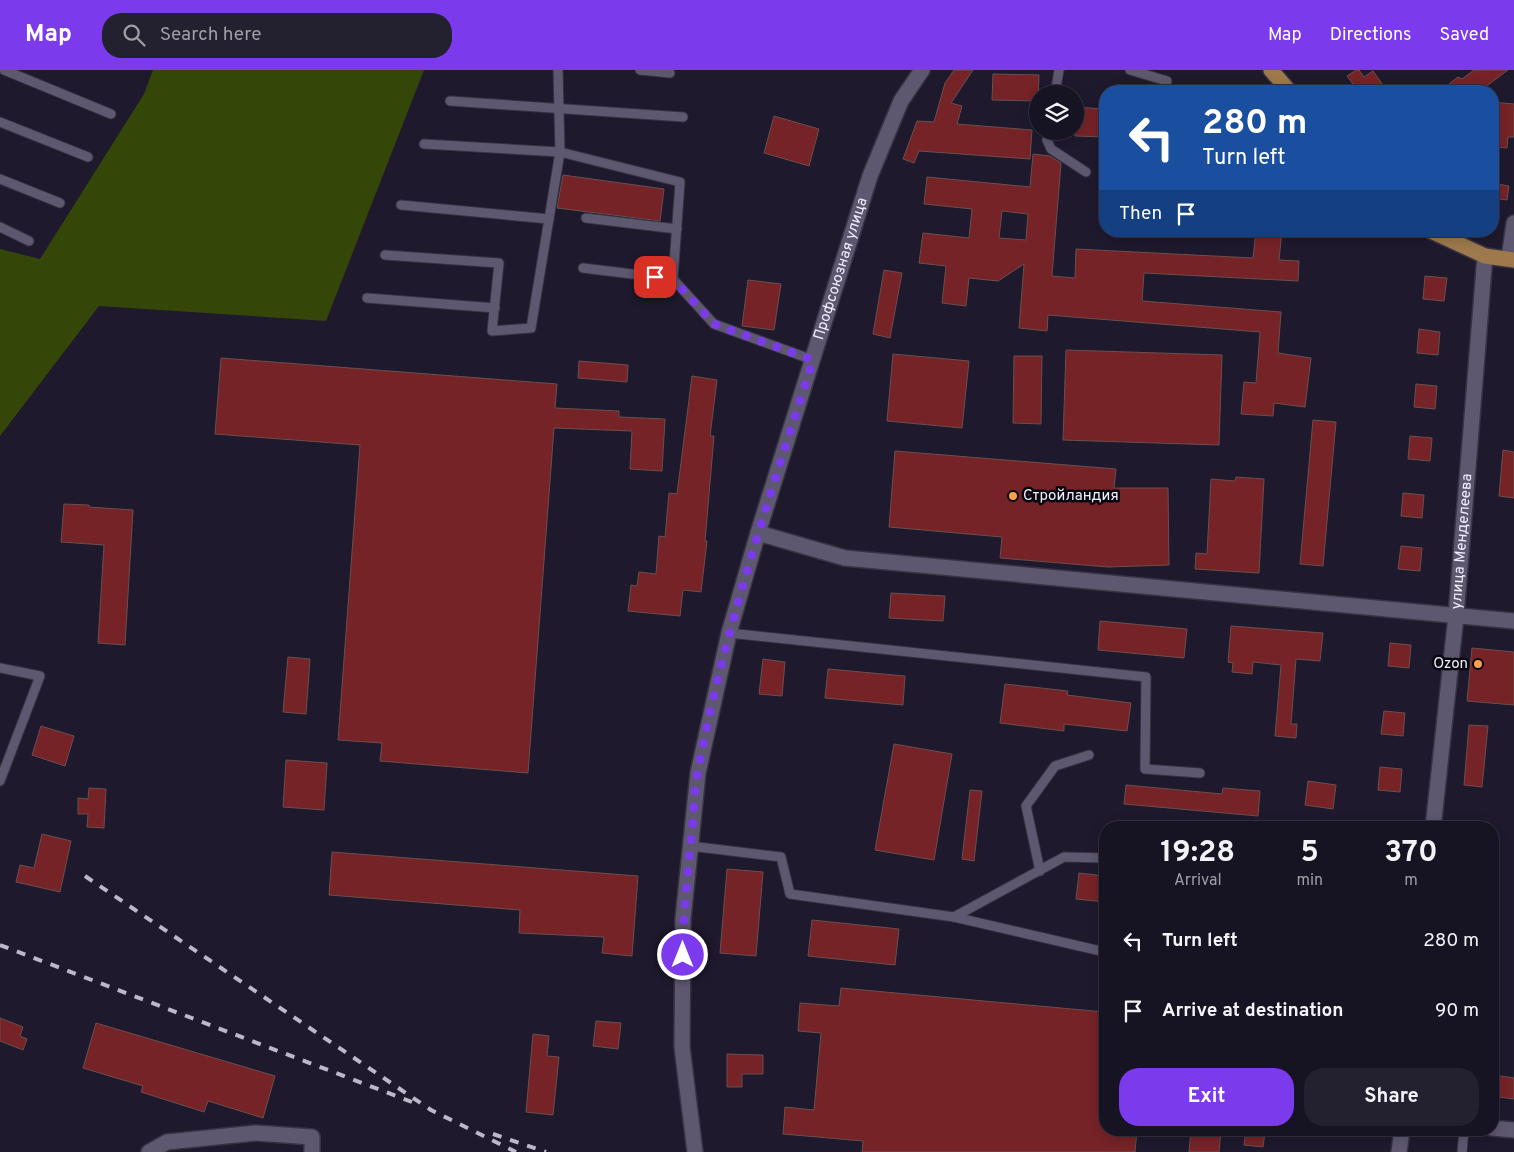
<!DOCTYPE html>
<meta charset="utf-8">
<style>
body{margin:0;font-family:Overpass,sans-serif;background:#23202f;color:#f1f3f6;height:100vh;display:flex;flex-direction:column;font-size:19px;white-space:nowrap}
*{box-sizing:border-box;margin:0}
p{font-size:16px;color:#9e9ea5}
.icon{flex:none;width:28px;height:28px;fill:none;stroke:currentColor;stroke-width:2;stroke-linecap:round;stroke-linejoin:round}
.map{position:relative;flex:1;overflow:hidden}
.drawer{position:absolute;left:1099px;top:751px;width:400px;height:315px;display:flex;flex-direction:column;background:#161322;border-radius:20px;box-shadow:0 2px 12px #0003,0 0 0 1px #353240}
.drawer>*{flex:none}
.top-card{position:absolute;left:1099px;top:15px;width:400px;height:152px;border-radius:20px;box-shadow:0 2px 12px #0003,0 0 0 1px #353240;background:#1a4fa0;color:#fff;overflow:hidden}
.fabs{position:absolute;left:1029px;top:15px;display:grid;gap:10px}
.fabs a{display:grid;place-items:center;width:55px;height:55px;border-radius:50%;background:#161322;box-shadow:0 2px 12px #0003,0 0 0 1px #353240;font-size:25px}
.pin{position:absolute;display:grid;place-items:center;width:42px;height:42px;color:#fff;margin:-21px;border-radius:10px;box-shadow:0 2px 8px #0006}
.me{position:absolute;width:55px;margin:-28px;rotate:0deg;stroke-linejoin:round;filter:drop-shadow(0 0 4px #0008)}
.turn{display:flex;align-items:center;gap:18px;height:105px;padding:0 20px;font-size:22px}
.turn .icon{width:65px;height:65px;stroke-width:2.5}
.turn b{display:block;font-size:35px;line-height:42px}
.then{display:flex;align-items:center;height:48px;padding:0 20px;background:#0003;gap:10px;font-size:19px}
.eta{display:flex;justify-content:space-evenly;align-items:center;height:85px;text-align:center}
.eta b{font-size:30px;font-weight:700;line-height:35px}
.action{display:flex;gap:10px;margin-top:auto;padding:10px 20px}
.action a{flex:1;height:58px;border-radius:20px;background:#7c3aed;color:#fff;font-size:20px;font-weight:700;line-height:58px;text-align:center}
.action a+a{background:#23202f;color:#f1f3f6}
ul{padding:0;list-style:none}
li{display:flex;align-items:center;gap:15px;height:70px;padding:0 20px}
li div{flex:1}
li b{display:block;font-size:19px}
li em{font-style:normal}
header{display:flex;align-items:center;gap:30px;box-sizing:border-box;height:70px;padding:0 25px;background:#7c3aed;color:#fff}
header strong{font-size:24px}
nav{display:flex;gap:28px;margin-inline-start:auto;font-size:18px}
.search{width:350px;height:45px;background:#23202f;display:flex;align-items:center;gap:12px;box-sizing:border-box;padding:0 18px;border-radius:20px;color:#9e9ea5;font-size:19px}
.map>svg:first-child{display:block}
</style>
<header>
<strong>Map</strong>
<div class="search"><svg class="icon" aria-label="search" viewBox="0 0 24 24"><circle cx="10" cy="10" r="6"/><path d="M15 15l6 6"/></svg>Search here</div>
<nav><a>Map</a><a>Directions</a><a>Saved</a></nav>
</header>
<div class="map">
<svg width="1514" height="1082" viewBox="0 0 1514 1082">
<rect width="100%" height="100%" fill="#1e192d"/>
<polygon fill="#354708" points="153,0 424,0 326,251 99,236 0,366 0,179 40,189 144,24"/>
<g fill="#752327" stroke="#6b4f4e" fill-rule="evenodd">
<polygon points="954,0 973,0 951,33 962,36 957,54 1032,60 1030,89 919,81 914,93 903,89 917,51 934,52 945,13"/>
<polygon points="1356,0 1359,0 1364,7 1373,1 1387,21 1358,21 1347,6"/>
<polygon points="1474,0 1508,0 1480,21 1440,21 1458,7 1462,9"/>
<polygon points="993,4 1039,5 1038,31 992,30"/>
<polygon points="1492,32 1514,34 1514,67 1508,67 1507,78 1492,77"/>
<polygon points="1075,37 1105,39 1105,67 1075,66"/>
<polygon points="774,46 819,59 809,96 764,83"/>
<path d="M 1033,84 L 1050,86 L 1061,93 L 1052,206 L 1075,208 L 1076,179 L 1253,188 L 1256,161 L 1282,161 L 1279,190 L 1299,191 L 1298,211 L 1144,203 L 1142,231 L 1281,242 L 1278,283 L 1311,288 L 1305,337 L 1274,333 L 1273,346 L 1241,344 L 1244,312 L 1256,313 L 1260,262 L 1048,245 L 1047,261 L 1019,258 L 1024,194 L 998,211 L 969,208 L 966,236 L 942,233 L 946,196 L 919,193 L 923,163 L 969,168 L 972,139 L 924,134 L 927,107 L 1030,117 ZM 1002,141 L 1028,144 L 1026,170 L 999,168 Z"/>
<polygon points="563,105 664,119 660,151 557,138"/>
<polygon points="1492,113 1509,116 1507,130 1492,128"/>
<polygon points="884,200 902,203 890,268 873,264"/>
<polygon points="1425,206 1447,208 1444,231 1423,229"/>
<polygon points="748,210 781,214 774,260 742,256"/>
<polygon points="1419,259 1440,262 1438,285 1417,283"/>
<polygon points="1066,280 1222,285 1219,375 1063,370"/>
<polygon points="893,284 969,291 962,358 887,351"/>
<polygon points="1014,286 1042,286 1041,354 1013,353"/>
<polygon points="221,288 557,314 555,338 619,341 619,347 665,349 662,401 630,399 632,361 554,358 528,703 380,691 382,673 338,670 360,375 215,364"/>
<polygon points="579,291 628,295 627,312 578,308"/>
<polygon points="692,306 717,310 710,366 714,366 705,471 707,471 701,522 683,520 680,546 628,541 631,515 637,516 639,502 656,504 659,466 665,467 669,423 677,424"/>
<polygon points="1416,314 1437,316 1435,339 1414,337"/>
<polygon points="1313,350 1336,352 1323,496 1300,494"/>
<polygon points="1410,366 1432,368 1430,391 1408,389"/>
<polygon points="1503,380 1514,382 1514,428 1499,426"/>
<polygon points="895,381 1116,399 1114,418 1168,418 1169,495 1108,497 1000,488 1002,467 889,457"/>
<polygon points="1236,407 1264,409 1259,503 1195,499 1196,483 1207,484 1211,409 1235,411"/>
<polygon points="1403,423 1424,425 1422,448 1401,446"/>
<polygon points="64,434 89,435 89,437 133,440 125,575 98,573 104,475 61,472"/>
<polygon points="1401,476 1422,478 1420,501 1398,499"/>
<polygon points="891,523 945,526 943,551 889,548"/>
<polygon points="1100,551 1187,559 1184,588 1098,580"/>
<polygon points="1231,556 1323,563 1320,591 1296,589 1291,654 1297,654 1296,668 1275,666 1281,595 1253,592 1252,604 1232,602 1233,593 1228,592"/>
<polygon points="1390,573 1411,575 1409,598 1388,596"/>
<polygon points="1472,578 1514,582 1514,635 1467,631"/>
<polygon points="288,587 310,589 306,644 283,642"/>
<polygon points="763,589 785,592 782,626 759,624"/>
<polygon points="828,599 905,606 903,635 825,628"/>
<polygon points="1005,614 1068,621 1067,625 1131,633 1127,661 1064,654 1064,661 1000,653"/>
<polygon points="1384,641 1405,643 1403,666 1381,664"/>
<polygon points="1469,655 1488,656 1482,717 1464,715"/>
<polygon points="41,656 74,666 65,696 32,685"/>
<polygon points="894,674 952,684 934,790 875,780"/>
<polygon points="286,690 327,693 324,740 283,737"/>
<polygon points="1380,697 1402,699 1400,722 1378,720"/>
<polygon points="1308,711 1336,715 1333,739 1305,735"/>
<polygon points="1126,715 1222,724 1223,718 1260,721 1258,746 1124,734"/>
<polygon points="89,718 106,719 104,758 87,757 88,744 78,744 78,728 88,729"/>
<polygon points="970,720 982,721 974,791 962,789"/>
<polygon points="42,764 71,771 60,822 16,812 20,795 34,798"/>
<polygon points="332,782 638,806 632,886 602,883 604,867 519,863 520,840 329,825"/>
<polygon points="727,799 763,802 756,886 720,883"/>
<polygon points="1079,803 1105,806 1105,832 1076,829"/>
<polygon points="812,850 899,859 895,895 808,886"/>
<polygon points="841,918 1105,942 1105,1060 1137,1060 1135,1082 862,1082 863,1071 783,1064 785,1037 814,1040 821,963 798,961 800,933 839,936"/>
<polygon points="0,948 23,957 20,966 27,969 23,980 0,971"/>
<polygon points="596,951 621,953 618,979 593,976"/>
<polygon points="96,953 275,1006 263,1048 208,1031 204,1042 141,1022 143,1016 83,998"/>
<polygon points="533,964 549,966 547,986 559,987 553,1045 526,1042"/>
<polygon points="727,984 763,985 763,1004 742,1004 742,1017 727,1017"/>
<polygon points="1494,1005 1514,1008 1514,1029 1492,1026"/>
<polygon points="1191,1060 1221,1060 1219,1082 1189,1082"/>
<polygon points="1246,1060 1265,1062 1263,1077 1244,1075"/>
</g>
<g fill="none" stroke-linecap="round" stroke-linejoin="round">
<g stroke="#373343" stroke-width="11">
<g id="lane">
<polyline points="4,0 111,44"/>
<polyline points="558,0 560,82 680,112 673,209 714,254 813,290"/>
<polyline points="640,0 670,3"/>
<polyline points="1130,0 1167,11"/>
<polyline points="1055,24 1059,0"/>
<polyline points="450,31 683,47"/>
<polyline points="0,52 88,87"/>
<polyline points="1048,61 1047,70 1051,79 1086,102"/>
<polyline points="0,109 60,133"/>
<polyline points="401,135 549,149"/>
<polyline points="586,148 677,159"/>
<polyline points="0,157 29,171"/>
<polyline points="385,185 499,193 492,261 531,258 560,82 424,74"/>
<polyline points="583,198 673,209"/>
<polyline points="367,228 495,238"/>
<polyline points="729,563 1146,607 1145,699 1200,703"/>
<polyline points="0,598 40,606 0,711"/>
<polyline points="690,776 781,787 790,824 954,847 1105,882"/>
<polyline points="1040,801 1026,736 1055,696 1089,685"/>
<polyline points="954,847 1064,787 1105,788"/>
<polyline points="1462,1082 1464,1060"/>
</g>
</g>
<g stroke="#373343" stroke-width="18">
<g id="street">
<polyline points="1509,189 1514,153"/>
<polyline points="758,463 845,488 1514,551"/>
<polyline points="149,1082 167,1072 256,1063 312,1067 312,1082"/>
</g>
</g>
<g stroke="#373343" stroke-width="18">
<g id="secondary">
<path id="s1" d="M 1433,758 L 1456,546 L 1485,186"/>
<polyline points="1492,1058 1514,1060"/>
<path id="s2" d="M 695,1082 L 682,977 L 683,849 L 698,703 L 729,563 L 758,463 L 870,106 L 901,31 L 922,0"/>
<polyline points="1399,1082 1402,1060"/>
</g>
</g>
<g stroke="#373343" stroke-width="18">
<g id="primary">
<polyline points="1271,0 1289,21"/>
<polyline points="1431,161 1485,186 1514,190"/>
</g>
</g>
<use href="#lane" stroke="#5d5870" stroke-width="9"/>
<use href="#street" stroke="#5d5870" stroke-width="15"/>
<use href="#secondary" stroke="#5d5870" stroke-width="15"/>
<use href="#primary" stroke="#9d794b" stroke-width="15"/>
<g stroke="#bbb8c8" stroke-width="4" stroke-dasharray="9 9" stroke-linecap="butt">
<polyline points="85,806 431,1040 516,1082"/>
<polyline points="0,875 412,1032"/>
<polyline points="493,1064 546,1082"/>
</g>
</g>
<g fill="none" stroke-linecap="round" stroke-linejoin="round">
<path stroke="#7c3aed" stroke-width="9" stroke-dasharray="0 16.2" d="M 655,207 L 673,209 L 714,254 L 813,290 C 770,426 724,561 698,701 C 694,720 694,741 692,761 C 688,802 683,844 683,885"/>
</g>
<g fill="#f7a14a" stroke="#08060e" stroke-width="2">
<circle cx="1013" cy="426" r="5"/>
<circle cx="1478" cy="594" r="5"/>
</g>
<g text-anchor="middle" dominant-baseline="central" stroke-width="5" stroke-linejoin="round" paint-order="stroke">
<g font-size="15" fill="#f0eefc" stroke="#08060e">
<text stroke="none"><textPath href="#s2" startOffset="905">Профсоюзная улица</textPath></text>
<text stroke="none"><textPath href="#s1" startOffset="288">улица Менделеева</textPath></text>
</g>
<g font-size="15" fill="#f0eefc" stroke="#08060e" text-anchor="start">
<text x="1023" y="426">Стройландия</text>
<text x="1468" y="594" text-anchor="end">Ozon</text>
</g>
</g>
</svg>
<div class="fabs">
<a><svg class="icon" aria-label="layers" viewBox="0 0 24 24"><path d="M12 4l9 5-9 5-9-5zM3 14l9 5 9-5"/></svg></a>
</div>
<div class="pin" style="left:655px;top:207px;background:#d93025"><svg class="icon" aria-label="arrive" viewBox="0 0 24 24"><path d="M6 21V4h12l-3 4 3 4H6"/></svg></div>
<svg class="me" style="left:683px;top:885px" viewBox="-20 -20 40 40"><circle r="17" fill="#7c3aed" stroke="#fff" stroke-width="3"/><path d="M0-11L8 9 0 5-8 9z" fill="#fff"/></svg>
<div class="top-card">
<div class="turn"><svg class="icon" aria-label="left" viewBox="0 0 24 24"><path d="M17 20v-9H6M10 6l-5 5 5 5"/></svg><div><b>280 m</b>Turn left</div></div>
<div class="then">Then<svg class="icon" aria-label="arrive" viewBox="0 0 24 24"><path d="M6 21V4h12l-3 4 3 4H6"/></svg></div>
</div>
<section class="drawer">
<div class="eta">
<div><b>19:28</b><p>Arrival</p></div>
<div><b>5</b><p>min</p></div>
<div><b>370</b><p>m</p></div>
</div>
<ul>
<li><svg class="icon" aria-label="left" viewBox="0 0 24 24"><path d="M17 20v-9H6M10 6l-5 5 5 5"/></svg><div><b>Turn left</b></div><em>280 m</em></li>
<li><svg class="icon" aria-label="arrive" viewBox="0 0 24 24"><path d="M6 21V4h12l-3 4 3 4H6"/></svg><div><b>Arrive at destination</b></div><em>90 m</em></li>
</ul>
<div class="action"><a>Exit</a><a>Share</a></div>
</section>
</div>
